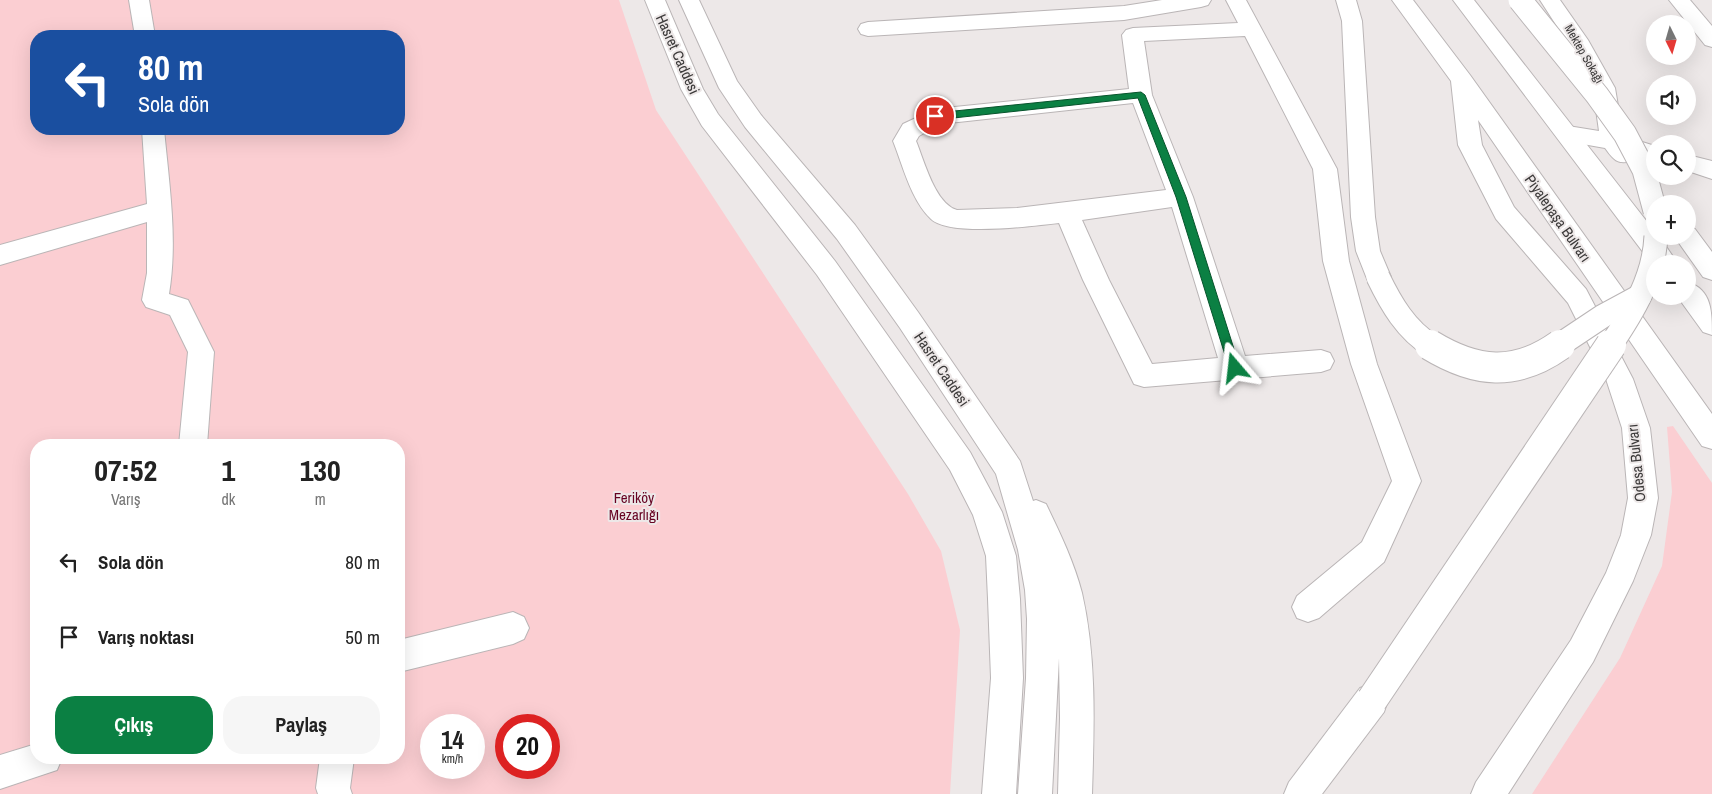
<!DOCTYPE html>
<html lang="tr">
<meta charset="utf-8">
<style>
body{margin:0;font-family:"Archivo Narrow",sans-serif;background:#f6f6f6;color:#222;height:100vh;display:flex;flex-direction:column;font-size:19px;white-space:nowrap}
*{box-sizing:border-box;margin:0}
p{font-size:16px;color:#767676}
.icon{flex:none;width:28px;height:28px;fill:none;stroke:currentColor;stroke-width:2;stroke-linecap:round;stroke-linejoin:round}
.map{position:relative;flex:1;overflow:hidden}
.details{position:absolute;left:30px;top:439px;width:375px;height:325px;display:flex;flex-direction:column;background:#fff;border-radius:20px;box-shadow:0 5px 20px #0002}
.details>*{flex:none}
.guide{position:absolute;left:30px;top:30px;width:375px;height:105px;border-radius:20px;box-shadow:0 5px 20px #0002;background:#1a4fa0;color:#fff;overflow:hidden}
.needle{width:32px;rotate:175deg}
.controls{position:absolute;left:1646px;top:15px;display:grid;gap:10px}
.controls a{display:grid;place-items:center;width:50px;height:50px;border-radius:50%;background:#fff;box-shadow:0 5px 20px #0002;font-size:25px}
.speed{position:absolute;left:420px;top:714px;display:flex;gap:10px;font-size:25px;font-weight:700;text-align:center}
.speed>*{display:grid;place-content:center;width:65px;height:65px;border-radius:50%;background:#fff;box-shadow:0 5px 20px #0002;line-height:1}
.speed small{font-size:12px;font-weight:400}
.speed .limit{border:8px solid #d22;background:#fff;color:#111}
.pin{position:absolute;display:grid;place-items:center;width:42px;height:42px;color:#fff;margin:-21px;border:2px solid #fff;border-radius:50%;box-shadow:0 1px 5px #0007}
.me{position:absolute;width:55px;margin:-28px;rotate:343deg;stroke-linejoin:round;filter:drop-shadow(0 0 4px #0008)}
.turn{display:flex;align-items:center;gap:18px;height:105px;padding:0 25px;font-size:22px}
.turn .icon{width:65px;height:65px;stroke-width:2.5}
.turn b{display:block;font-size:35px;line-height:42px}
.eta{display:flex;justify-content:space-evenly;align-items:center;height:85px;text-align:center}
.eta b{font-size:30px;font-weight:800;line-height:35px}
.action{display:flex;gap:10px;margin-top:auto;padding:10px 25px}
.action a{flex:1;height:58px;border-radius:20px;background:#0b8043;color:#fff;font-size:20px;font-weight:800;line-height:58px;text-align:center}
.action a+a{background:#f6f6f6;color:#222}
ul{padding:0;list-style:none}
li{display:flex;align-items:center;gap:15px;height:75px;padding:0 25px}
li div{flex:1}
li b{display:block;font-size:19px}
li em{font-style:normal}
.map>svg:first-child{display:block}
</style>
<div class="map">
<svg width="1712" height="794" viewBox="0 0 1712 794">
<rect width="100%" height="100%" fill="#ede8e8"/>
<g fill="#fbced2" fill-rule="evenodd">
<path d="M 0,0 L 619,0 L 656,110 L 908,494 L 941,551 L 960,630 L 950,794 L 0,794 ZM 36,36 L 399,36 L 399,129 L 36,129 ZM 36,445 L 399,445 L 399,758 L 36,758 ZM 431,725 L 474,725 L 474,768 L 431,768 ZM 506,725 L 549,725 L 549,768 L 506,768 Z"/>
<polygon points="1673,426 1712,483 1712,794 1532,794 1620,658 1662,566 1672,492 1667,427"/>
</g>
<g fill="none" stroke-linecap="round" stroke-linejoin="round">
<g stroke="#bab5b6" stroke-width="2">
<g id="minor">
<polygon points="129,0 149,0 155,36 135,36"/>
<polygon points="1162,0 1211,0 1208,5 1201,7 1124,20 868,36 861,34 858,29 861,24 868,22 1124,6"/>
<path d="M 1226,0 L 1246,0 L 1337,169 L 1349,261 L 1377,364 L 1421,481 L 1384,562 L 1319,618 L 1308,622 L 1297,618 L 1292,607 L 1297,596 L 1362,542 L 1392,481 L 1351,364 L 1323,261 L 1313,169 L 1245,36 L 1144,41 L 1152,95 L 1193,197 L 1245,356 L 1321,350 L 1330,353 L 1334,361 L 1330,369 L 1321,372 L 1144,387 L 1134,384 L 1083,280 L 1059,223 C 1033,226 950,237 931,219 C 911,200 903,166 893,141 L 903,124 L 935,109 L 1129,89 L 1122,35 L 1126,30 L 1133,28 L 1238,23 ZM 1133,103 L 1166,190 L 1017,208 L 957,210 C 935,204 924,160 916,141 L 919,136 L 940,124 ZM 1172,207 L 1218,358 L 1152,364 L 1109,280 L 1082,220 Z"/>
<path d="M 1540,0 L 1560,0 L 1588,40 L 1615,88 L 1623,136 L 1655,146 L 1655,162 L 1634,156 L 1631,161 C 1617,165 1613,159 1605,148 L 1560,140 L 1557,134 L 1560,128 L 1568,126 L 1599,131 L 1593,88 L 1567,42 Z"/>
<polygon points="1669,0 1690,0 1712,26 1712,47 1705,45"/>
<path d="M 142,129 L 164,129 C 169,183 178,240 169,294 L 188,300 L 214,352 L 207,445 L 179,445 L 188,352 L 170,315 L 146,307 L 142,300 L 147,273 L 147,222 L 0,265 L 0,245 L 147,204 Z"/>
<polygon points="1688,155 1712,161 1712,179 1688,171"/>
<polygon points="1688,227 1695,229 1712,252 1712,280 1703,277 1674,236 1688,236"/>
<polygon points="513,612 524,617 529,628 524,639 513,644 399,672 399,640"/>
<polygon points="36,744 36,758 62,758 57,770 0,789 0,755"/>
<polygon points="320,758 354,758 350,788 352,794 318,794 316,788"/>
</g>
</g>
<g stroke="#bab5b6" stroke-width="2">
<g id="major">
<polygon points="645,0 665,0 703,89 718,114 835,261 970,452 1002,512 1016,556 1020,599 1023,678 1016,794 982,794 991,678 988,599 986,556 973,515 950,470 817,275 702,126 681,89"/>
<path d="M 679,0 L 699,0 L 737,81 L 761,115 L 855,225 L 918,312 L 1020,461 L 1033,501 L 1036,500 L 1046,504 C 1060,533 1074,562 1082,593 C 1097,659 1094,727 1092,794 L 1058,794 L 1060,718 L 1059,658 L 1052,794 L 1018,794 L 1026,678 L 1027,619 L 1025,590 L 1018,550 L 996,474 L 900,328 L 837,239 L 745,127 L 719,88 Z"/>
<polygon points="1336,0 1356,0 1362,21 1375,217 1380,251 1391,277 1387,284 1378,287 1369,284 1356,251 1351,217 1342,21"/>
<polygon points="1392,0 1413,0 1470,75 1712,414 1712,449 1702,446 1478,120 1482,145 1514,207 1586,289 1633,379 1650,428 1658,498 1651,535 1633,581 1593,662 1508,794 1471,794 1476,782 1571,640 1606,573 1621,535 1628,498 1622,428 1606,379 1568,303 1496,219 1458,145 1451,81"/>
<polygon points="1453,0 1474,0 1655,232 1655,236 1659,236 1678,264 1655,264 1655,268"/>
<path d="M 1688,282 C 1712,290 1712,312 1712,335 L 1703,332 L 1677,296 L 1688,296 Z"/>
<polygon points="1372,684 1384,688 1388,700 1384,712 1322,794 1284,794 1289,782 1360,688"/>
</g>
</g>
<use href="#minor" fill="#fff" fill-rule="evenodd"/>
<use href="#major" fill="#fff" fill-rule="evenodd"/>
<g stroke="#bab5b6" stroke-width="25" stroke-linecap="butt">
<g id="major-bridge-far1">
<polyline points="1520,0 1597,95 1625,134 1644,170 1655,211"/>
<path d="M 1378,277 C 1391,304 1406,330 1432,346"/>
<polyline points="1558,346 1603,316 1640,296"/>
<path d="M 1610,346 C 1633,312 1654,278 1656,236"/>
</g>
</g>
<g stroke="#bab5b6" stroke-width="32" stroke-linecap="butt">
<g id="major-bridge">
<path d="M 1430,345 C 1476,373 1515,377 1560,345"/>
<polyline points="1372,700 1611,345"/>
</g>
</g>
<use href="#major-bridge-far1" stroke="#fff" stroke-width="23"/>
<use href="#major-bridge" stroke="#fff" stroke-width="30"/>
</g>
<polygon fill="#0b8043" stroke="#07532c" points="1141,92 1145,95 1186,197 1240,368 1235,373 1229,368 1176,197 1138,98 935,120 930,116 935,113"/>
<g text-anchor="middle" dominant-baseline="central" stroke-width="4" stroke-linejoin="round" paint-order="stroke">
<g font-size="12" fill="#3c3a3a" stroke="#ede8e8">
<text transform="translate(1584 54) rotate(60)">Mektep Sokağı</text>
</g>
<g font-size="15" fill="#3c3a3a" stroke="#ede8e8">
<text transform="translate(678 54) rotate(66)">Hasret Caddesi</text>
<text transform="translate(1558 218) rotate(55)">Piyalepaşa Bulvarı</text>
<text transform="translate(942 369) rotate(56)">Hasret Caddesi</text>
<text transform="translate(1636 463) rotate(-96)">Odesa Bulvarı</text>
</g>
<g font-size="15" fill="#660322" stroke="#ede8e8">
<text x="634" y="497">Feriköy<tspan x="634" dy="17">Mezarlığı</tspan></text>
</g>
</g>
</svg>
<div class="controls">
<a><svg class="needle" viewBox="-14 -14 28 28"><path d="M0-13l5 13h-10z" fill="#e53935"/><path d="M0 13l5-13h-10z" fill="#767676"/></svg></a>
<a><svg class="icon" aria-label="sound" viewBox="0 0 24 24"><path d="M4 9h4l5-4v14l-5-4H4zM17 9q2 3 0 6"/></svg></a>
<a><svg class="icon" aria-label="search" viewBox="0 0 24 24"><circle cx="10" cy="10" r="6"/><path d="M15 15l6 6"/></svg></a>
<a>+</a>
<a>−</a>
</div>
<div class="speed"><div>14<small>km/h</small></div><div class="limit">20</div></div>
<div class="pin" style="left:935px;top:116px;background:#d93025"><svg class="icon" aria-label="arrive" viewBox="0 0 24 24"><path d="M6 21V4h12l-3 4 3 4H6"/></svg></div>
<svg class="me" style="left:1235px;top:368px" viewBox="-20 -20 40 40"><path d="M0-17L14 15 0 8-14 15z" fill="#0b8043" stroke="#fff" stroke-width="4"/></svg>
<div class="guide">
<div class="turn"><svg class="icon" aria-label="left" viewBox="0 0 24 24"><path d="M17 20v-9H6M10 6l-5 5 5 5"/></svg><div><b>80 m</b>Sola dön</div></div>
</div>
<section class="details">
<div class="eta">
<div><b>07:52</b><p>Varış</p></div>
<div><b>1</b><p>dk</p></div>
<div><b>130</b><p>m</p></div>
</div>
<ul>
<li><svg class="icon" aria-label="left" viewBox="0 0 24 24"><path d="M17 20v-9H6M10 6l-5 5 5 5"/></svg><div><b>Sola dön</b></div><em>80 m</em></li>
<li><svg class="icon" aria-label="arrive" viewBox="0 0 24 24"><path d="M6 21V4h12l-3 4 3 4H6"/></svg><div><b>Varış noktası</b></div><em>50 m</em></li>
</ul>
<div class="action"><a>Çıkış</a><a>Paylaş</a></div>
</section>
</div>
